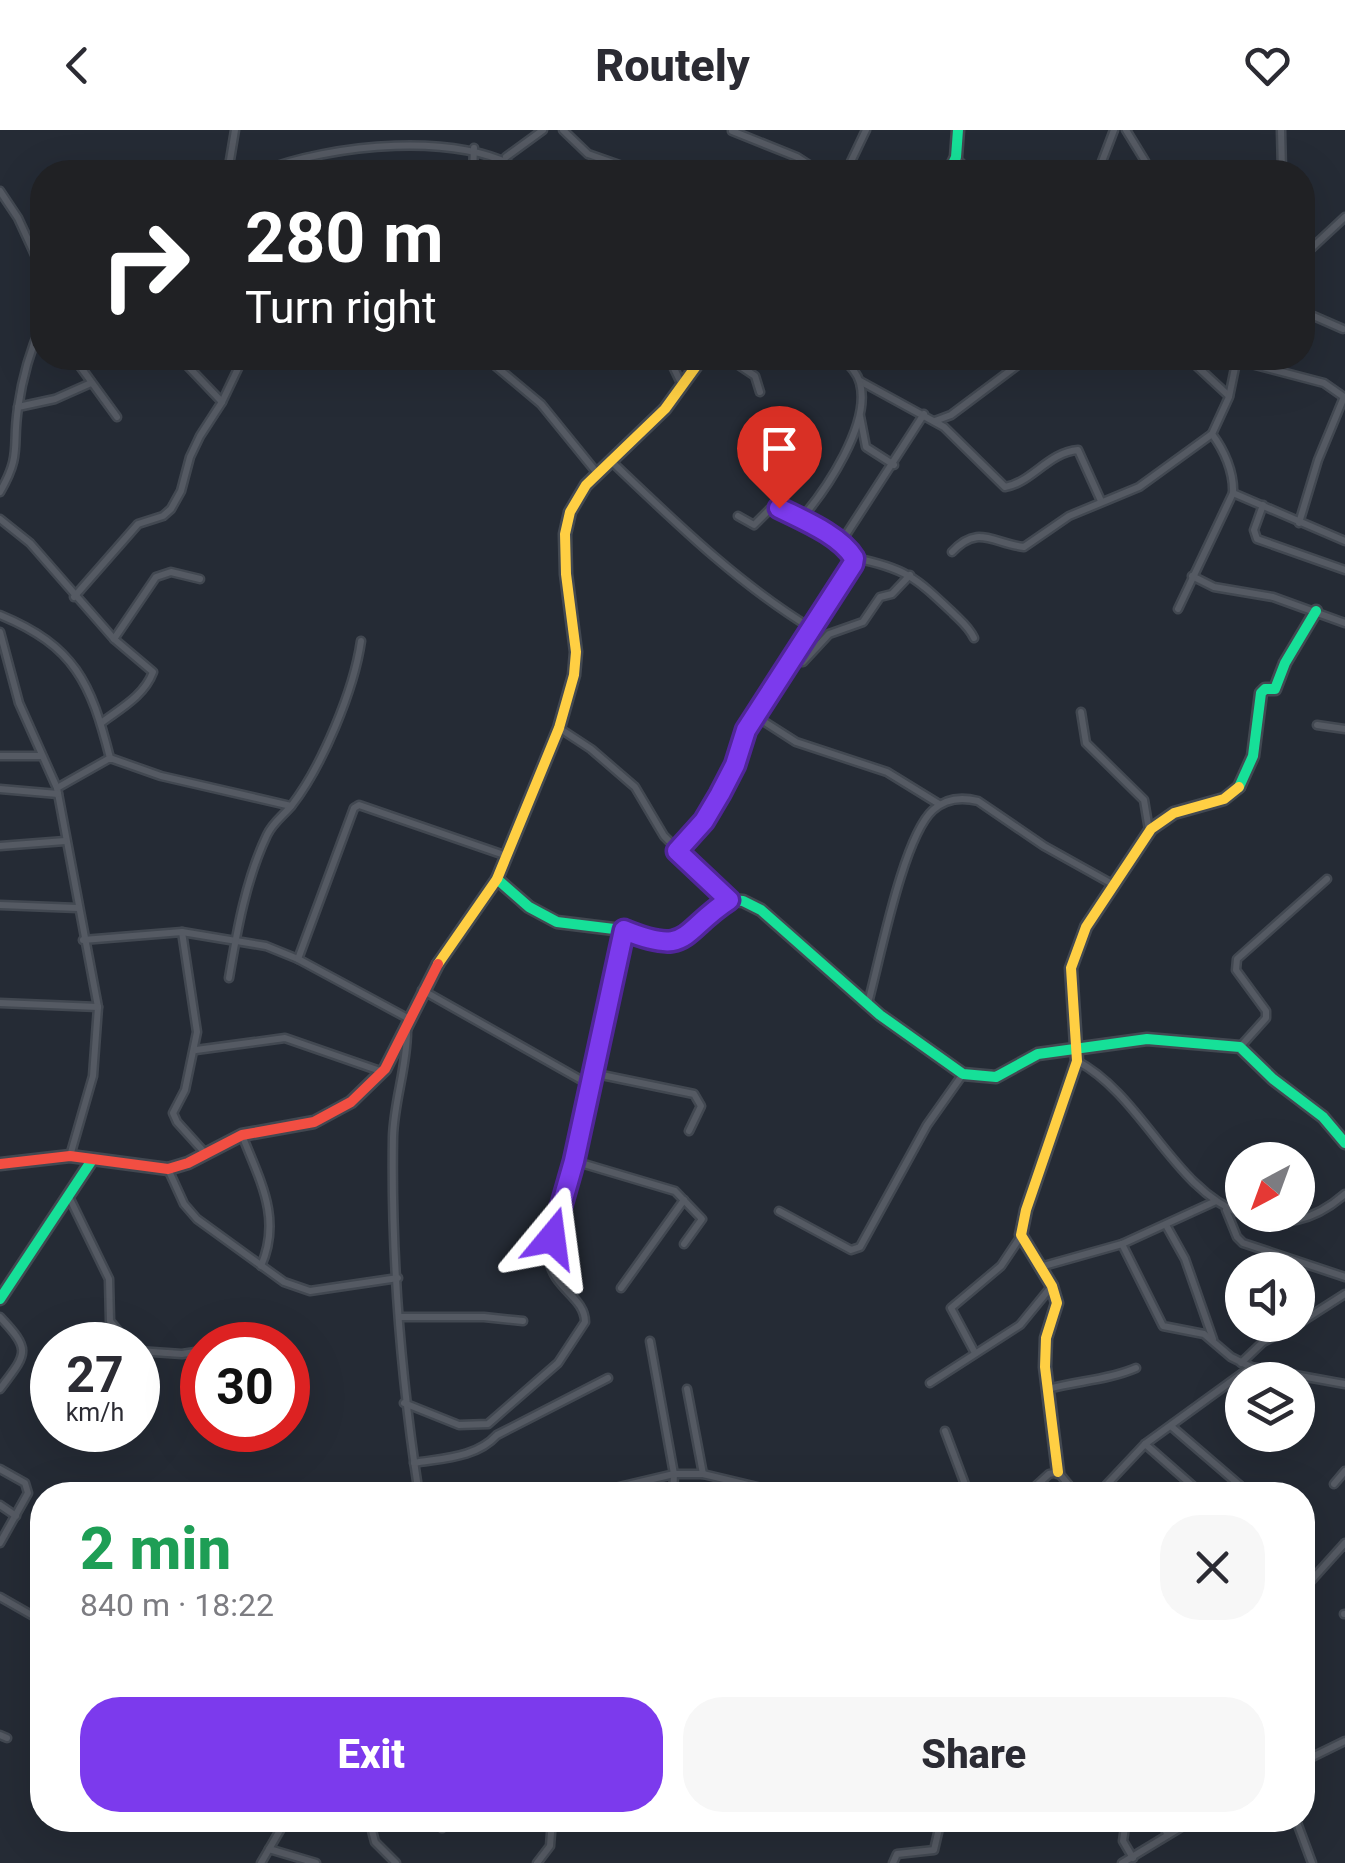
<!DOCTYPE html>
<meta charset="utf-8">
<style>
body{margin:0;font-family:Roboto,sans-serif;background:#f7f7f7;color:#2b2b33;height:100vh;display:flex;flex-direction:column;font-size:38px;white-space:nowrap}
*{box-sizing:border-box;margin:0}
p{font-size:32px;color:#7c7c81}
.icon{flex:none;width:55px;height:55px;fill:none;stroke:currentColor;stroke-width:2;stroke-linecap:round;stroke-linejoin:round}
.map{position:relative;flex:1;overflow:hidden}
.details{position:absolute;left:30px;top:1352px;width:1285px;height:350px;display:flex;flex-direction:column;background:#fff;border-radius:40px;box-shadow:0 10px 40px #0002}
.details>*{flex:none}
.hud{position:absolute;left:30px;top:30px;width:1285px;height:210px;border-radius:40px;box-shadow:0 10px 40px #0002;background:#202124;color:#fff;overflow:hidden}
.needle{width:65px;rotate:221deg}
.tools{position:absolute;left:1225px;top:1012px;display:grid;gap:20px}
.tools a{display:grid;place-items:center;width:90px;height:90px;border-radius:50%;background:#fff;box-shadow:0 10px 40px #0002;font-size:50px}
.speed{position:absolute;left:30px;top:1192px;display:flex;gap:20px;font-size:50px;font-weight:700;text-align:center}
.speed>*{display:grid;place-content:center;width:130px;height:130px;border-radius:50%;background:#fff;box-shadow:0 10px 40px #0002;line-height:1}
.speed small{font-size:25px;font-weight:400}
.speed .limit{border:15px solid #d22;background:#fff;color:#111}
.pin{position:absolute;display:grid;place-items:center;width:85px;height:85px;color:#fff;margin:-102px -42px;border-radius:50% 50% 50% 0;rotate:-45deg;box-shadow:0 0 10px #0007}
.pin .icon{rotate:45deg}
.me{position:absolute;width:110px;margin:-55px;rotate:16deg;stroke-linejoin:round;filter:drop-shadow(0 0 8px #0008)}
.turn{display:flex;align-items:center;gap:35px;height:210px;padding:0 50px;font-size:45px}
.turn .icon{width:130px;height:130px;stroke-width:2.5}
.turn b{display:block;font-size:70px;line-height:85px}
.round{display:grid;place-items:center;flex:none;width:105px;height:105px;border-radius:40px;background:#f7f7f7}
.overview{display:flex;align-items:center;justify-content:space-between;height:170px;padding:0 50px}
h1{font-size:60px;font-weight:800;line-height:75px;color:#1e9e55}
.primary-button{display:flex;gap:20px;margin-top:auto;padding:20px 50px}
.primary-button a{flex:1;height:115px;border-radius:40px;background:#7c3aed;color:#fff;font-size:40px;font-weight:800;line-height:115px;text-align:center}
.primary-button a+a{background:#f7f7f7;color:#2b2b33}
header{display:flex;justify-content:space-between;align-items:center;height:130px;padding:0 50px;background:#fff;font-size:45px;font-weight:800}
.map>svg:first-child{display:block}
</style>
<header><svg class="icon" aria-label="back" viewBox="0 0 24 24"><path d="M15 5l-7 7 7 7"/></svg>Routely<svg class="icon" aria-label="heart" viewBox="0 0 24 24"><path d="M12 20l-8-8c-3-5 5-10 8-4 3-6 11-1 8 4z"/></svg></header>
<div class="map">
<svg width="1345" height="1733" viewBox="0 0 1345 1733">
<rect width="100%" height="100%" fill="#252b35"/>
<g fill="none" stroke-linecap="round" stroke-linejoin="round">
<g stroke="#424851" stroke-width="11">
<g id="street">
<polyline points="563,0 588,24 639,42"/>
<polyline points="1126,0 1145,31 1148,42"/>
<polyline points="1281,0 1282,42"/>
<polyline points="732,1 797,27 820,42"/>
<polyline points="506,27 543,0"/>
<polyline points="956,28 970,42"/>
<polyline points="228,42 235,0"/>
<path d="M 260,42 C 329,14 464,0 523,42"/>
<polyline points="473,42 474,18"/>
<polyline points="846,42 866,0"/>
<polyline points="1098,42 1114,0"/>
<polyline points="0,61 18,88 42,140"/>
<polyline points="1302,127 1345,87"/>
<polyline points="1302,181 1343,199"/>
<polyline points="74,228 117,287"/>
<polyline points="180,228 222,272"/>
<polyline points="486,228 541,274 597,343"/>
<polyline points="669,228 682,255"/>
<polyline points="728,228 755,246 760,262"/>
<polyline points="1188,228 1229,266"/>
<polyline points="1236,230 1324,253 1344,267 1318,330 1299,393"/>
<path d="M 860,251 L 944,297 L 1005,357 C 1031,353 1049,322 1078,320 L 1101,371"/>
<polyline points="18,277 55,269 91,253"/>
<polyline points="860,286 866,317 894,335"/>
<polyline points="935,291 951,285 1027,228"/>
<path d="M 612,332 C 674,391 737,453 811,498"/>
<path d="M 0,362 C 22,324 12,317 18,278 C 22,250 30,220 42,194"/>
<polyline points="1233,363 1345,411"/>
<polyline points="1263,375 1254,400 1257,409 1345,440"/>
<path d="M 0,389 L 30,413 L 114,509 L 153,542 C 144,566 121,578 101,593"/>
<path d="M 801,389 C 826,360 871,294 860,253 C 857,242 849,235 842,228"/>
<polyline points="840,414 924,284"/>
<path d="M 952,422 C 978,394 992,413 1024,417 L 1069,386 L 1139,357 L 1212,304"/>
<path d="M 854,428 C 906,438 916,448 953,483 C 961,491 969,497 974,508"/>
<polyline points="1192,446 1214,457 1273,467 1345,493"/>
<polyline points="74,467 138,394 163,386 171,379 181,361 190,327 200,306 222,272 243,228"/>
<path d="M 1178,479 L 1233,363 C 1234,342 1224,320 1212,304 L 1229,267 L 1237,228"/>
<path d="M 0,485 C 75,516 91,553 110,628"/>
<polyline points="0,502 19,573 57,658 98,877 93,946 70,1026"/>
<polyline points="114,509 156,447 171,442 200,449"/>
<polyline points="789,532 803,532 829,504 863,492 880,467 892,464 910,445"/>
<polyline points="1081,582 1086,613 1144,670 1149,700"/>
<polyline points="757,587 796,612 887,642 939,674"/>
<polyline points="1317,595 1345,599"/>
<polyline points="559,598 591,619 635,657 664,706 729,770"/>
<polyline points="0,626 42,626"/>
<polyline points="57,658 110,628 161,646 291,676"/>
<polyline points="0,659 58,664"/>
<polyline points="0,716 65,711"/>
<polyline points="677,721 704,691 720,664 735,635 746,600 854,428 840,414 779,378 773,376 754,395 738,386"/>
<polyline points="0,775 78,778"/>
<polyline points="182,802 197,902 185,960 173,983 177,992 205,1023"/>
<polyline points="83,810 182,802 266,816 298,829 411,890"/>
<polyline points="298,829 354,678 359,675 507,726"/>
<path d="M 229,848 C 237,800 246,749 267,705 C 273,692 283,686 292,675 C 322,636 354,560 361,511"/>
<polyline points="422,860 590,955"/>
<polyline points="0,873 98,877"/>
<path d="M 868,873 C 880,829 903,707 933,680 C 946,668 962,667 978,671 L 1044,716 L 1114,755"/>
<path d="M 407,901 C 407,937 394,971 393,1007 C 391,1126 401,1247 419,1365"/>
<polyline points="1240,917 1266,888 1266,881 1236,840 1237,829 1327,749"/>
<polyline points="196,920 285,908 383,942"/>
<path d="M 1077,931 C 1142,965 1174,1060 1242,1084"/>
<polyline points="592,943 694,964 701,976 689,1001"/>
<path d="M 242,1005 C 260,1051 282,1088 261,1136"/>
<polyline points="574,1031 675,1061 702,1089 684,1114"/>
<polyline points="168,1039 184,1074 197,1089 284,1152 310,1161 398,1148"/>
<polyline points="69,1067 109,1149 110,1191 130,1215"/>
<polyline points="1226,1080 1237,1107 1243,1113 1345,1147"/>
<polyline points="779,1081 851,1120 860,1117 927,995 963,944"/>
<path d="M 1245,1085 C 1284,1098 1314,1091 1345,1064"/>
<polyline points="1166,1095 1185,1129 1213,1209"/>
<polyline points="1122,1114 1163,1196 1204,1204 1231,1227 1251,1237 1345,1254"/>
<polyline points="1040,1137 1122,1114 1216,1071"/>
<polyline points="621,1158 684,1070"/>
<path d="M 0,1187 C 32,1221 27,1223 0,1259"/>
<polyline points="400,1187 484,1187 523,1191"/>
<polyline points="1298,1194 1345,1164"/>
<polyline points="650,1211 674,1344 673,1365"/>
<polyline points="138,1221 182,1224 202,1221"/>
<polyline points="975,1223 951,1178 1001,1136 1021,1106"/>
<polyline points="1241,1233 1263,1212 1296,1195"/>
<polyline points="930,1253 1020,1195 1051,1157"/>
<polyline points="687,1259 703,1344"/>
<path d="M 1048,1259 C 1077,1251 1108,1250 1136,1238"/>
<path d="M 404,1273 L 459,1295 L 488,1294 L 558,1233 L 585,1192 C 585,1167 553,1159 549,1129 L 574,1031 L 624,801"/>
<polyline points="1172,1297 1251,1365"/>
<polyline points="945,1301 969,1365"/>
<polyline points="1145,1314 1194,1357"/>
<path d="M 414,1333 C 443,1328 476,1328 497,1305 L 608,1248"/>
<polyline points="0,1339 25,1353 28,1363 0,1413"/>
<polyline points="1334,1354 1345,1341"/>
<polyline points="585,1365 674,1344 703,1344 790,1365"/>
<polyline points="1026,1365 1049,1344 1058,1342 1077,1365"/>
<polyline points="1097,1365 1145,1314 1251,1237"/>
<polyline points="0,1375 16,1386"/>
<polyline points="1309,1453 1345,1413"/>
<polyline points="0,1467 42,1491"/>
<polyline points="1344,1484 1345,1484"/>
<polyline points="0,1605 7,1608"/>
<polyline points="1302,1632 1345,1611"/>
<polyline points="373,1690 370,1693 375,1712 396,1733"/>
<polyline points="434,1690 442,1698"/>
<polyline points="766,1690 775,1690"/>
<polyline points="1126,1690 1123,1711 1133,1728"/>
<polyline points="1160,1690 1168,1705"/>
<polyline points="1296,1690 1312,1733"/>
<polyline points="269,1719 316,1733"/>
<polyline points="261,1733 286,1690"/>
<polyline points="537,1733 550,1716 552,1690"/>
<polyline points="893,1733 897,1724 934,1720 941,1690"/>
<polyline points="1122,1733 1193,1690"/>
</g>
</g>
<g stroke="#424851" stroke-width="15">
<g id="fast">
<polyline points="949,42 956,27 958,0"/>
<polyline points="1239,657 1253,626 1261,563 1265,559 1275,559 1285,533 1316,481"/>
<polyline points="497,749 529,777 557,792 622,800 660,813 674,812 689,805 729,770 743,771 761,780 880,885 963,944 996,947 1038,924 1147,909 1240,917 1273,949 1323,987 1345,1013"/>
<polyline points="0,1169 92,1030"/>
</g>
</g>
<g stroke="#424851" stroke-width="15">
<g id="slow">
<polyline points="438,834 497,749 559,598 574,545 576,522 566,444 565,404 570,382 586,355 665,279 702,228"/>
<polyline points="1058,1342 1045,1237 1046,1208 1057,1173 1052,1156 1021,1105 1026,1080 1077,931 1071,838 1086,797 1151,699 1174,683 1224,669 1239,657"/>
</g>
</g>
<g stroke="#424851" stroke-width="15">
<polyline id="jam" points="0,1034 70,1026 168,1039 188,1033 242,1005 314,992 351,972 385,939 438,834"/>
</g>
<use href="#street" stroke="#555a63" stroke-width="6"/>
<use href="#fast" stroke="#16e098" stroke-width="10"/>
<use href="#slow" stroke="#ffcf43" stroke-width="10"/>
<use href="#jam" stroke="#f24e42" stroke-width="10"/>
</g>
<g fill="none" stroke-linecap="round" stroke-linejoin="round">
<g stroke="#51269a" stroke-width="25">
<path id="route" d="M 552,1108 L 574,1031 L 624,800 C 690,827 680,802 729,770 L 677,721 L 704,691 L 720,664 L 735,635 L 746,600 L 853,434 L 854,428 C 840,405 803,390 779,378"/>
</g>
<use href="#route" stroke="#7c3aed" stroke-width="18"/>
</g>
</svg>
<div class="tools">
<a><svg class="needle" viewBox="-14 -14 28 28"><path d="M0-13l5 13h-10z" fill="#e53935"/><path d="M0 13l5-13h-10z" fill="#7c7c81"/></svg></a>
<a><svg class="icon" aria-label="sound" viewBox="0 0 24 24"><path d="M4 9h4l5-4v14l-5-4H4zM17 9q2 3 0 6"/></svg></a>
<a><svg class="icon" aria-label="layers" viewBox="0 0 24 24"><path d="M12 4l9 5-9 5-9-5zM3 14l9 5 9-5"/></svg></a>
</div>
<div class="speed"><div>27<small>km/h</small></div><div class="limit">30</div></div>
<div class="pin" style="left:779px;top:378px;background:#d93025"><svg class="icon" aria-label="arrive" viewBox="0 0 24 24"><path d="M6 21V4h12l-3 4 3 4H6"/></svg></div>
<svg class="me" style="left:552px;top:1108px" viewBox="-20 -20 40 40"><path d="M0-17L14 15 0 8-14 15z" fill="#7c3aed" stroke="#fff" stroke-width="4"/></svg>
<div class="hud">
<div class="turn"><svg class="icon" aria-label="right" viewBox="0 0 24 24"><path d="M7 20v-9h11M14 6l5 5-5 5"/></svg><div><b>280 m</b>Turn right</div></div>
</div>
<section class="details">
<div class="overview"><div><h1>2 min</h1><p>840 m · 18:22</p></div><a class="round"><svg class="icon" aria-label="close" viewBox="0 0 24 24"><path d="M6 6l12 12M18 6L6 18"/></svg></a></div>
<div class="primary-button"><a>Exit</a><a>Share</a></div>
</section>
</div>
